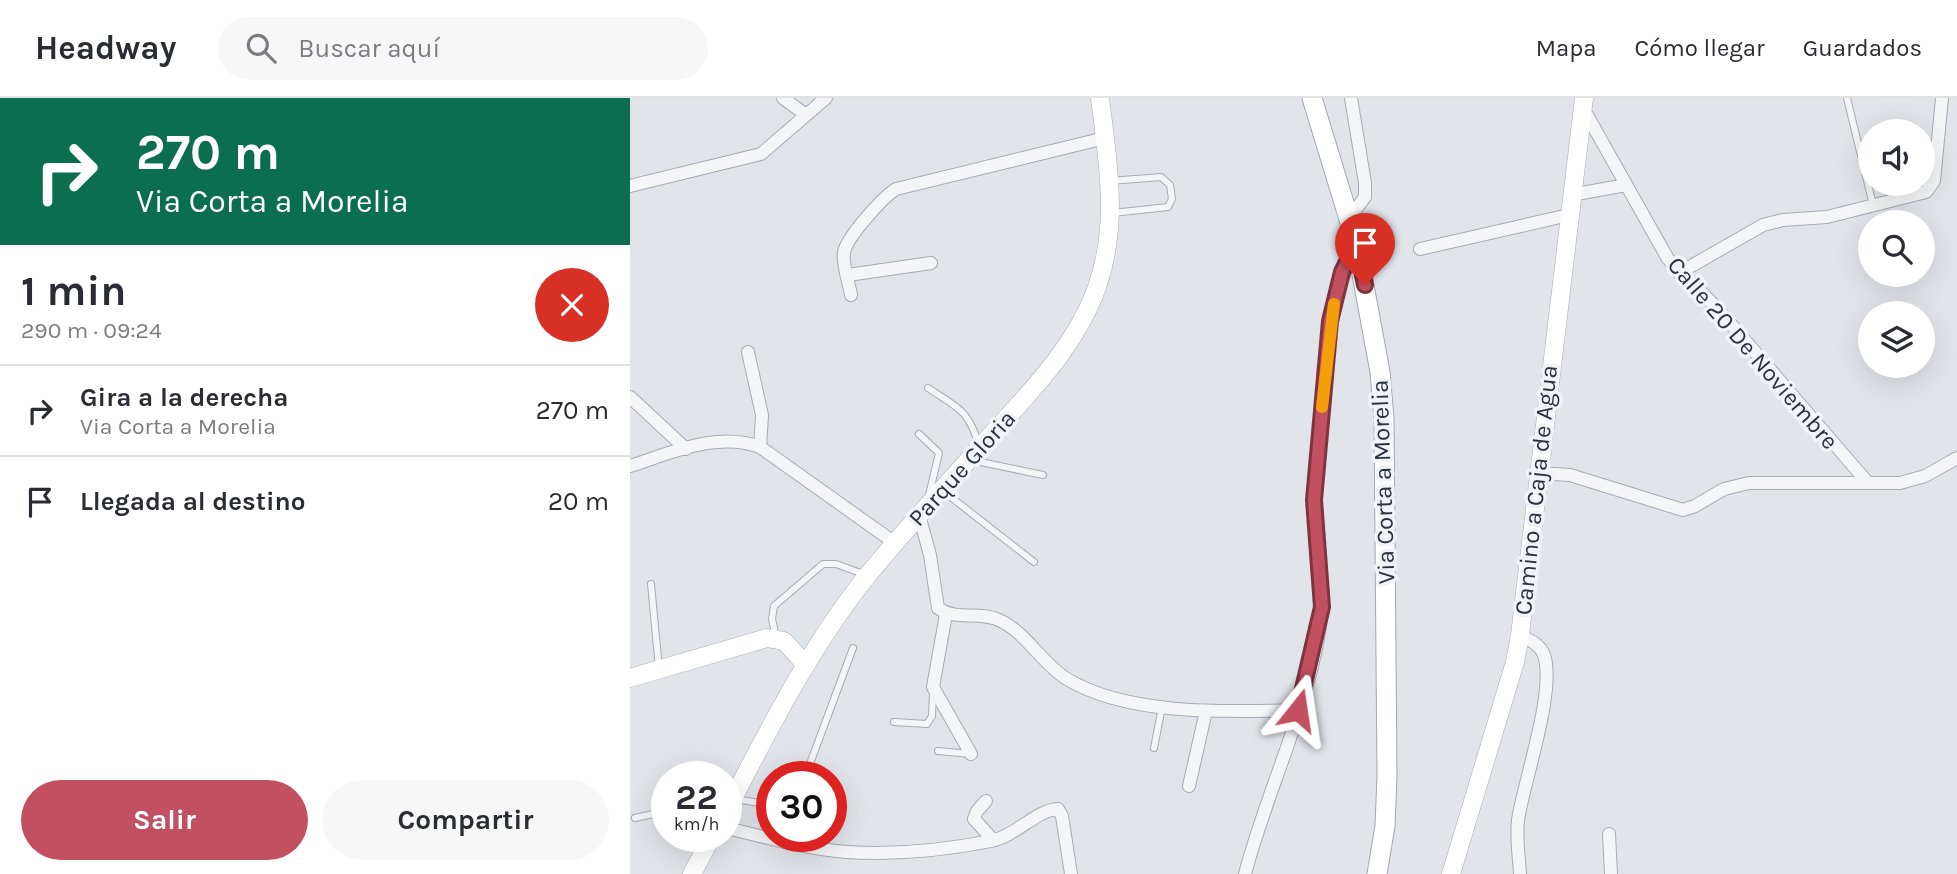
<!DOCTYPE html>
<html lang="es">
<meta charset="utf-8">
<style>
body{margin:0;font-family:Karla,sans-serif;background:#f7f7f7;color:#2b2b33;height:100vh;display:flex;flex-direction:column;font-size:26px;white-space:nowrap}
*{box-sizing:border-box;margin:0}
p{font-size:23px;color:#7c7c81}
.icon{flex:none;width:38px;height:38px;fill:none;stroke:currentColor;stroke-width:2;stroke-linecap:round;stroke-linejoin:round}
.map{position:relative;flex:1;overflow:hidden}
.details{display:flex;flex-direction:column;background:#fff;width:630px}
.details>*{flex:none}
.hud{background:#0b6e4f;color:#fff;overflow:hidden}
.controls{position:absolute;left:1228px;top:21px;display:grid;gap:14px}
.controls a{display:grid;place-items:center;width:77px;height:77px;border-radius:50%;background:#fff;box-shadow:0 7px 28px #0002;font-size:35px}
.speed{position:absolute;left:21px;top:663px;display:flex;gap:14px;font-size:35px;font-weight:700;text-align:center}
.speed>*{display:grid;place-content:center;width:91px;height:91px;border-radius:50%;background:#fff;box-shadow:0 7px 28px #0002;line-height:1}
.speed small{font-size:18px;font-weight:400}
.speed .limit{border:10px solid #d22;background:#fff;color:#111}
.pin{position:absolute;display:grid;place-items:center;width:60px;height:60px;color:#fff;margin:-72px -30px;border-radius:50% 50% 50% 0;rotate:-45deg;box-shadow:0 0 7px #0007}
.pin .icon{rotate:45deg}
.me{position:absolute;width:77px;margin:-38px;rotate:15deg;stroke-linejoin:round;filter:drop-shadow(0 0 5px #0008)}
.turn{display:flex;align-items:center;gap:24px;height:147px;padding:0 21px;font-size:32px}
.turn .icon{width:91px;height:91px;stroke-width:2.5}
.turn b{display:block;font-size:49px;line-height:60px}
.round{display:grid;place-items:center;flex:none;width:74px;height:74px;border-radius:37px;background:#f7f7f7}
.head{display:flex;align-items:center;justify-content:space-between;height:119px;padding:0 21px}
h1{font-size:42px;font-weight:700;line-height:52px}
.primary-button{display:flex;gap:14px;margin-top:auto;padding:14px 21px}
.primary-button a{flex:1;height:80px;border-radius:42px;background:#c35061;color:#fff;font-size:28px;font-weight:700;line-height:80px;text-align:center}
.primary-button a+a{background:#f7f7f7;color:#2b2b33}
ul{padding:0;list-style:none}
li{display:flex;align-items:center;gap:21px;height:91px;padding:0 21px;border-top:2px solid #e1e1e2}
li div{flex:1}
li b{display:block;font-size:26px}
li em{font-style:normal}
header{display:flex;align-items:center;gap:42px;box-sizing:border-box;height:98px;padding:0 35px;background:#fff;border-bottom:2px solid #e1e1e2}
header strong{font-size:33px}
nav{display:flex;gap:38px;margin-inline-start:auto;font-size:24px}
.search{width:490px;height:63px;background:#f7f7f7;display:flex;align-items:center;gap:18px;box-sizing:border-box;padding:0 24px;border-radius:38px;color:#7c7c81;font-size:26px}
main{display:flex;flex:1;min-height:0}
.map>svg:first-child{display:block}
</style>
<header>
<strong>Headway</strong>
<div class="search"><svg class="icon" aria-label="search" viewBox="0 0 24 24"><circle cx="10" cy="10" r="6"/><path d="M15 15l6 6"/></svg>Buscar aquí</div>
<nav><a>Mapa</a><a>Cómo llegar</a><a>Guardados</a></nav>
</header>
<main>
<section class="details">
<div class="hud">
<div class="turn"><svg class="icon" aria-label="right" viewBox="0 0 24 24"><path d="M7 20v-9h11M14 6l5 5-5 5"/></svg><div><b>270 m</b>Via Corta a Morelia</div></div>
</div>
<div class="head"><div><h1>1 min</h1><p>290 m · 09:24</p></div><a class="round" style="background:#d93025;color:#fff"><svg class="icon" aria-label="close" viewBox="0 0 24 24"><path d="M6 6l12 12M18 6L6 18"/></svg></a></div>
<ul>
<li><svg class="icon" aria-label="right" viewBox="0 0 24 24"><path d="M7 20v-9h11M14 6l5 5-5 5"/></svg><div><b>Gira a la derecha</b><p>Via Corta a Morelia</p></div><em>270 m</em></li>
<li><svg class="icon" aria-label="arrive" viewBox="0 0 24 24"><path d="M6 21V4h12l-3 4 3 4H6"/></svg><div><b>Llegada al destino</b></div><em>20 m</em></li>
</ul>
<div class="primary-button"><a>Salir</a><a>Compartir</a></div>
</section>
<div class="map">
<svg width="1327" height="776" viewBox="0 0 1327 776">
<rect width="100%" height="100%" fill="#e1e4e9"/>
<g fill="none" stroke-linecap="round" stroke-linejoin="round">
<g stroke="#a7abb3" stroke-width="8">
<g id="lane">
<polyline points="1217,0 1243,107"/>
<polyline points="480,83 531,79 540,87 542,101 538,109 483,115"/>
<path d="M 298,290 C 328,310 339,312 349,348"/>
<polyline points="289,336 309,355 298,401"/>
<polyline points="341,362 413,377"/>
<polyline points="313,393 404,464"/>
<polyline points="21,486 29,571"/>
<polyline points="146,539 142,521 144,508 193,466 206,466 236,477"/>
<polyline points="264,624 297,626 302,618 303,594"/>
<polyline points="524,650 532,609"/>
<polyline points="308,653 341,656"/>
<polyline points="175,679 223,550"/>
<polyline points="105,701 142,707"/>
<polyline points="5,720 37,713"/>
</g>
</g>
<g stroke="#a7abb3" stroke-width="14">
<g id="street">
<polyline points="153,0 176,17"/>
<polyline points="953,10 1038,161 1087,210 1238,385"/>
<polyline points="0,88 131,56 196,0"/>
<polyline points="941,97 996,87"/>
<polyline points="720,119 735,99 735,85 721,0"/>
<polyline points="790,151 939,117"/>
<polyline points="1049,175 1133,127 1153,122 1197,119 1296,94 1304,83 1312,0"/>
<polyline points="218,177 301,165"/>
<path d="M 221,197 C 219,184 212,167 214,154 C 217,139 253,99 266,91 L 475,40"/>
<polyline points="118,254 132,317 130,349"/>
<polyline points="0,299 56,351"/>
<path d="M 0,368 C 41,355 87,333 130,349 L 265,445"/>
<polyline points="908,375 940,377 1053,412 1065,408 1094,391 1119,385 1270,385 1295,378 1327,360"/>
<path d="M 289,417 L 300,457 L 308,510 C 326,523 349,513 369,522 C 396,534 412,566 437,581 C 498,618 599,614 668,612"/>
<polyline points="316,516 303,589 341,656"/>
<polyline points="559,688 576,613"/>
<polyline points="356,703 347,713 344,721 363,742"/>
<path d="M 96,730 C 136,739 176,751 217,754 C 264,757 315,752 361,743 C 386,738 406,712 428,711 L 432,718 L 441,776"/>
<polyline points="979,736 981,776"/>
<path d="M 615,776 C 637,691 684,598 692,512 C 695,483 686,455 685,427 C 682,390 687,353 691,316 C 697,257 700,201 726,146"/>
<path d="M 890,776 C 889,758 886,740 888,722 C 894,682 926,593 914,557 C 910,546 899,542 890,537"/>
</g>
</g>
<g stroke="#a7abb3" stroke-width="19">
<g id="secondary">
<polyline points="0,580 137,540 154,543 176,567"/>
<path d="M 96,714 C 138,633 180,549 237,478 C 274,433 314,389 353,346 C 396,298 445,251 467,189 C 489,127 478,64 470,0"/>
<polyline points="62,776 82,738"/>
<polyline points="821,776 885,564 890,537 954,0"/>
</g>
</g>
<g stroke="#a1a8b3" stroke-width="21">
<polyline id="primary" points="682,0 726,144 750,274 754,320 757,678 755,728 747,776"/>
</g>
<use href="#lane" stroke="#f4f5f7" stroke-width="6"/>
<use href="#street" stroke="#f4f5f7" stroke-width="12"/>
<use href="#secondary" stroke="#fff" stroke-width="18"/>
<use href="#primary" stroke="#fff" stroke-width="19"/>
</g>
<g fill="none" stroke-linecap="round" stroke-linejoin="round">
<g stroke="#7f343f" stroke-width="18">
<polyline id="route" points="668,612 692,509 684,402 700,223 712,174 726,145 735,187"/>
</g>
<use href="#route" stroke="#c35061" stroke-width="12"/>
<polyline stroke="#f59e0b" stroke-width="12" points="692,309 704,206"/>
</g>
<g text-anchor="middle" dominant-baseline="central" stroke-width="7" stroke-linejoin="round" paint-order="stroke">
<g font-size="24" fill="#2b323f" stroke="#f1f3f6">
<text transform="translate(1123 255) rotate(49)">Calle 20 De Noviembre</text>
<text transform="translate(332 370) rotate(-48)">Parque Gloria</text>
<text transform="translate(753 384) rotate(-92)">Via Corta a Morelia</text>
<text transform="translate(906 392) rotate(-84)">Camino a Caja de Agua</text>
</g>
</g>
</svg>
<div class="controls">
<a><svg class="icon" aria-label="sound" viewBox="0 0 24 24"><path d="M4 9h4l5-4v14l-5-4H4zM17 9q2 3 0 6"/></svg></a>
<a><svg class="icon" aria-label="search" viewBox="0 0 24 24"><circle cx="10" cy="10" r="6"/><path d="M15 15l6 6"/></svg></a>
<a><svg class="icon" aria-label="layers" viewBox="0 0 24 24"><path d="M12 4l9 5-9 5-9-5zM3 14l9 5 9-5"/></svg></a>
</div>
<div class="speed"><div>22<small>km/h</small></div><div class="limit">30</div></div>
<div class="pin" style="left:735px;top:187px;background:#d93025"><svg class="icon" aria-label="arrive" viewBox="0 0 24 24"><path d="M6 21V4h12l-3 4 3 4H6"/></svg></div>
<svg class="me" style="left:668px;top:612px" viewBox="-20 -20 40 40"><path d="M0-17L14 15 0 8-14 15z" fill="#c35061" stroke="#fff" stroke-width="4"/></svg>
</div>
</main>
